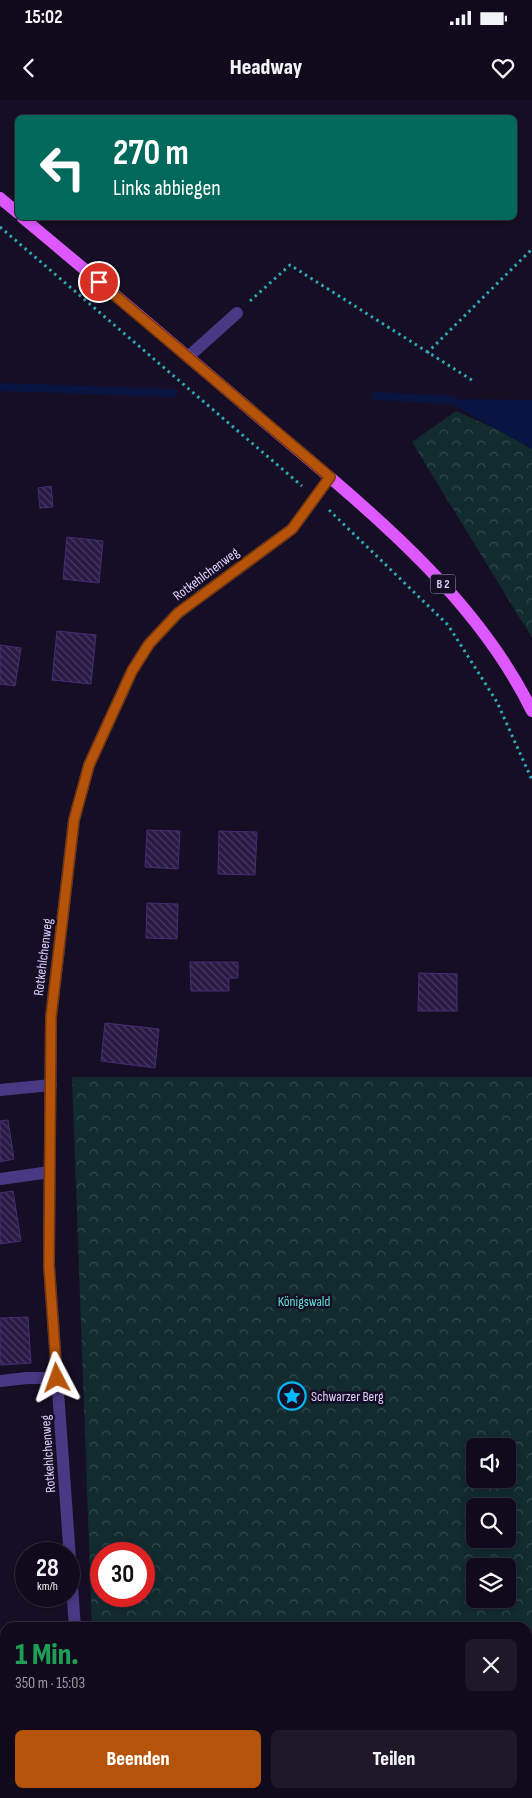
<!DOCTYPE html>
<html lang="de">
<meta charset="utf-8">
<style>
body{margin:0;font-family:"Sofia Sans Condensed",sans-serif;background:#1e1829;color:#f1f3f6;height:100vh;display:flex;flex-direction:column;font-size:19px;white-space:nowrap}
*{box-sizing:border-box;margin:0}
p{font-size:16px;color:#9c9aa3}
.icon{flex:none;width:28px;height:28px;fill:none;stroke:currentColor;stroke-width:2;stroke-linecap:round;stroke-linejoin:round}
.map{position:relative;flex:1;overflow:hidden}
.details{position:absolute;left:0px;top:1522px;width:532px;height:176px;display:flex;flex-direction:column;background:#100a1c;border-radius:15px 15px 0 0;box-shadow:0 2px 8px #0003,0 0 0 1px #302b3b}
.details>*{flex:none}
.hud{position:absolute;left:15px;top:15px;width:502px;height:105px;border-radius:8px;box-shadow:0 2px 8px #0003,0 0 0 1px #302b3b;background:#00695c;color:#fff;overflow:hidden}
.controls{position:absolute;left:466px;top:1338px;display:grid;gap:10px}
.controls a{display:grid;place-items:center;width:50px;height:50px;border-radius:8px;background:#100a1c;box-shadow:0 2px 8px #0003,0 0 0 1px #302b3b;font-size:25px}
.speed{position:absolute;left:15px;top:1442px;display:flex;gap:10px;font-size:25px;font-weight:700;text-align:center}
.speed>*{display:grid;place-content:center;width:65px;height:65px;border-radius:50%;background:#100a1c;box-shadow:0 2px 8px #0003,0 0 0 1px #302b3b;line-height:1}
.speed small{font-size:12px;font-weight:400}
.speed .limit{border:8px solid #d22;background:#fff;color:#111}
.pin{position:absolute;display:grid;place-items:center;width:42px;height:42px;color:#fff;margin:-21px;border:2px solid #fff;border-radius:50%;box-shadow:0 1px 5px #0007}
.me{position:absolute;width:55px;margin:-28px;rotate:356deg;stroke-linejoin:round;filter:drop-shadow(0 0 4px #0008)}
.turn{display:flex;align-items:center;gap:18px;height:105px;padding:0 15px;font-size:22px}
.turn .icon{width:65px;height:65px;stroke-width:2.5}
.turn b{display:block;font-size:35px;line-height:42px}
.round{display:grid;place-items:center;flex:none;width:52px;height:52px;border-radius:8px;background:#1e1829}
.overview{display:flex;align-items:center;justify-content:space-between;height:85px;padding:0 15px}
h1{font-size:30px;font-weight:800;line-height:38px;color:#1e9e55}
.action{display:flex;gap:10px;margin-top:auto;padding:10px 15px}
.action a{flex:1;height:58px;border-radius:8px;background:#b45309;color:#fff;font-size:20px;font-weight:800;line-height:58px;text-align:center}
.action a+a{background:#1e1829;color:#f1f3f6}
.status{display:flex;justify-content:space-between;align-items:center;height:35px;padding:0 25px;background:#100a1c;direction:ltr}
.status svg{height:14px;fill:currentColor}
header{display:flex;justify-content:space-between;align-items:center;height:65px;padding:0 15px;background:#100a1c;font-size:22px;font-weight:800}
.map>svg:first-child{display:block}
</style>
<div class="status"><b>15:02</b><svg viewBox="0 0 49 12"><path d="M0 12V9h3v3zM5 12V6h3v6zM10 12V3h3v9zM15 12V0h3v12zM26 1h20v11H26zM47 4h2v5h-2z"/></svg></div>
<header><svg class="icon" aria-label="back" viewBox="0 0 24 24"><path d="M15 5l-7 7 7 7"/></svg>Headway<svg class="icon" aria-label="heart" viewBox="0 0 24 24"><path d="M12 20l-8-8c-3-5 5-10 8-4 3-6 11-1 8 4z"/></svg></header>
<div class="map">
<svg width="532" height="1698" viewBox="0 0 532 1698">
<defs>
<pattern id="forest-crowns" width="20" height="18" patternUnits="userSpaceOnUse" patternTransform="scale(1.25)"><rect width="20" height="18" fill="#112b2f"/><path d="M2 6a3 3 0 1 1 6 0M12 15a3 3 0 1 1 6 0" fill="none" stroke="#33494e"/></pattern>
<pattern id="cemetery-stones" width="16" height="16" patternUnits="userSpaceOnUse" patternTransform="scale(1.25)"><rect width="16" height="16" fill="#112b2f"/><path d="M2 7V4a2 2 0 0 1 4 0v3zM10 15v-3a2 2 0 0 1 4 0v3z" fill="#33494e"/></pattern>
<pattern id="building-back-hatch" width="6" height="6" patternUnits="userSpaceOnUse" patternTransform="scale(1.25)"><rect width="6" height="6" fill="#2a1a46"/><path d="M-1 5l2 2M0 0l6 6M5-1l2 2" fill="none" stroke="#483a62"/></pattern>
</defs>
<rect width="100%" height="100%" fill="#160e25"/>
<g fill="url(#forest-crowns)" fill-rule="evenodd">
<polygon points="456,311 532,345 532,538 412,342"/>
<path d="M 72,977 L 532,977 L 532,1698 L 210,1698 L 198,1694 L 528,1694 L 528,1528 L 92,1527 ZM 475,1346 L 508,1346 L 508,1379 L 475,1379 ZM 475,1406 L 508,1406 L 508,1439 L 475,1439 ZM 101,1454 L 144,1454 L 144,1496 L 101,1496 ZM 475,1466 L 508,1466 L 508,1499 L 475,1499 Z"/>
</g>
<polygon fill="url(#cemetery-stones)" points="198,1694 279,1694 277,1698 210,1698"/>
<polygon fill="#091443" points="443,299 532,300 532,349"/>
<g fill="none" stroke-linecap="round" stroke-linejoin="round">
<g stroke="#091443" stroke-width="8">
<polyline points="0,287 173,293"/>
<polyline points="376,296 452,300"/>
</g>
</g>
<g fill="url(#building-back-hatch)" stroke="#462c72">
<polygon points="51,386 53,407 40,408 38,388"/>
<polygon points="67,437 103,441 99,483 63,479"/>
<polygon points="57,531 96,535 91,584 52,580"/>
<polygon points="0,545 21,548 15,586 0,584"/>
<polygon points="147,730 180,731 178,769 145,767"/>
<polygon points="219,731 257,732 255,775 218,774"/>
<polygon points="147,803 178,804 177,839 146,838"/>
<polygon points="190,862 238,862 238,878 229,878 229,891 191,891"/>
<polygon points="419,873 457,874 457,911 418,911"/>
<polygon points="105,923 159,929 155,968 101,961"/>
<polygon points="8,1020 14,1059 0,1062 0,1021"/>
<polygon points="13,1091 21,1141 0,1144 0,1093"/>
<polygon points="28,1217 31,1263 0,1265 0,1218"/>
</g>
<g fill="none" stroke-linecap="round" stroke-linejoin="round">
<g stroke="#2da9b8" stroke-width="3" stroke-dasharray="2.5 4" stroke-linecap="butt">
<polyline points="0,127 302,386"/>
<polyline points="250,201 290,165 475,282"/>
<polyline points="427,253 532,149"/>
<polyline points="329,410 448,525 497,602 532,680"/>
</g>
<g stroke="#483984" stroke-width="12">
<polyline points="188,257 237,213"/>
<polyline points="0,990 51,985"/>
<polyline points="0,1079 50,1072"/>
<polyline points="0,1281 27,1278 57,1278"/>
</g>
<g stroke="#483984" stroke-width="12">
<polyline points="75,1528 49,1166 49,1145 51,917 74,720 89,665 132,571 149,544 178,513 292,429 330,377"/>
<polyline points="87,1694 87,1698"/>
</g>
<g stroke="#dd59ff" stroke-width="12">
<polyline points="0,98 18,113"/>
<path d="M 23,118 C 105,186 186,255 268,325 C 366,408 474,493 532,611"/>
</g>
</g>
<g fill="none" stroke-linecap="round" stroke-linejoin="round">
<g stroke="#753606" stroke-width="12">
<polyline id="route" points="57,1278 49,1166 51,917 74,720 89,665 132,571 149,544 178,513 292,429 330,377 99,182"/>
</g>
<use href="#route" stroke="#b45309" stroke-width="9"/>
</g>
<defs>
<g id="sight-ring" transform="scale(1.4375)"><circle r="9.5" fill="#160e25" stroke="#00b9fd" stroke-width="1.5"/><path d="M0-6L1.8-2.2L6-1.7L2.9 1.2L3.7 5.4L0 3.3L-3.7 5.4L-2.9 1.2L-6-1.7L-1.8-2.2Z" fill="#00b9fd"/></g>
</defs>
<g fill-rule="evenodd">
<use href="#sight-ring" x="292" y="1296"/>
</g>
<g text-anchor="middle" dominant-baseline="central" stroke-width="5" stroke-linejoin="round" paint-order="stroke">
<rect fill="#160e25" stroke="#a397be" stroke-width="1" x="430.5" y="474.5" width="25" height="19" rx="4"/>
<g font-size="12" font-weight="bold" fill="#dfd2ff">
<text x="443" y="484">B 2</text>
</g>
<g font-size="14" fill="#dfd2ff" stroke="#160e25">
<text transform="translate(206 474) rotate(-37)">Rotkehlchenweg</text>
<text transform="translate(43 857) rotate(-83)">Rotkehlchenweg</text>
<text transform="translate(48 1354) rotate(-94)">Rotkehlchenweg</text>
</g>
<g font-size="14" fill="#5ce1d6" stroke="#160e25">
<text x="304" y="1201">Königswald</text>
</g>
<g font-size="14" fill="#dfd2ff" stroke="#160e25" text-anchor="start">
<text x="311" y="1296">Schwarzer Berg</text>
</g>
</g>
</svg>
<div class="controls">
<a><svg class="icon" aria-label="sound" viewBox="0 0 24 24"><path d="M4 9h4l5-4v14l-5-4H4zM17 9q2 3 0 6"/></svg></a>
<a><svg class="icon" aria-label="search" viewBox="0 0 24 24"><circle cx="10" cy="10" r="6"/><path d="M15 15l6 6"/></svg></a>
<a><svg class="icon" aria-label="layers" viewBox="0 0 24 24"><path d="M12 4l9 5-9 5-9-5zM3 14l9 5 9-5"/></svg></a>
</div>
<div class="speed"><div>28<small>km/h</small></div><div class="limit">30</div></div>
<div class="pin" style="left:99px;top:182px;background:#d93025"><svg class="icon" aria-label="arrive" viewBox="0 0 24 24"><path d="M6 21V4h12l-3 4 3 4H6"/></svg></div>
<svg class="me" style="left:57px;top:1278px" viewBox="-20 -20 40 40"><path d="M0-17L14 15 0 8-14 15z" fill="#b45309" stroke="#fff" stroke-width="4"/></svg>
<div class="hud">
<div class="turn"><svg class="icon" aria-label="left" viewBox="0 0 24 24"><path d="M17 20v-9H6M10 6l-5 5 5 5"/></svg><div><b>270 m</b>Links abbiegen</div></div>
</div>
<section class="details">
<div class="overview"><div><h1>1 Min.</h1><p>350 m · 15:03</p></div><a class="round"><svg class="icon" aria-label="close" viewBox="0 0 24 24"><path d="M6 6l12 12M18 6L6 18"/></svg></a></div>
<div class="action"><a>Beenden</a><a>Teilen</a></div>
</section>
</div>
